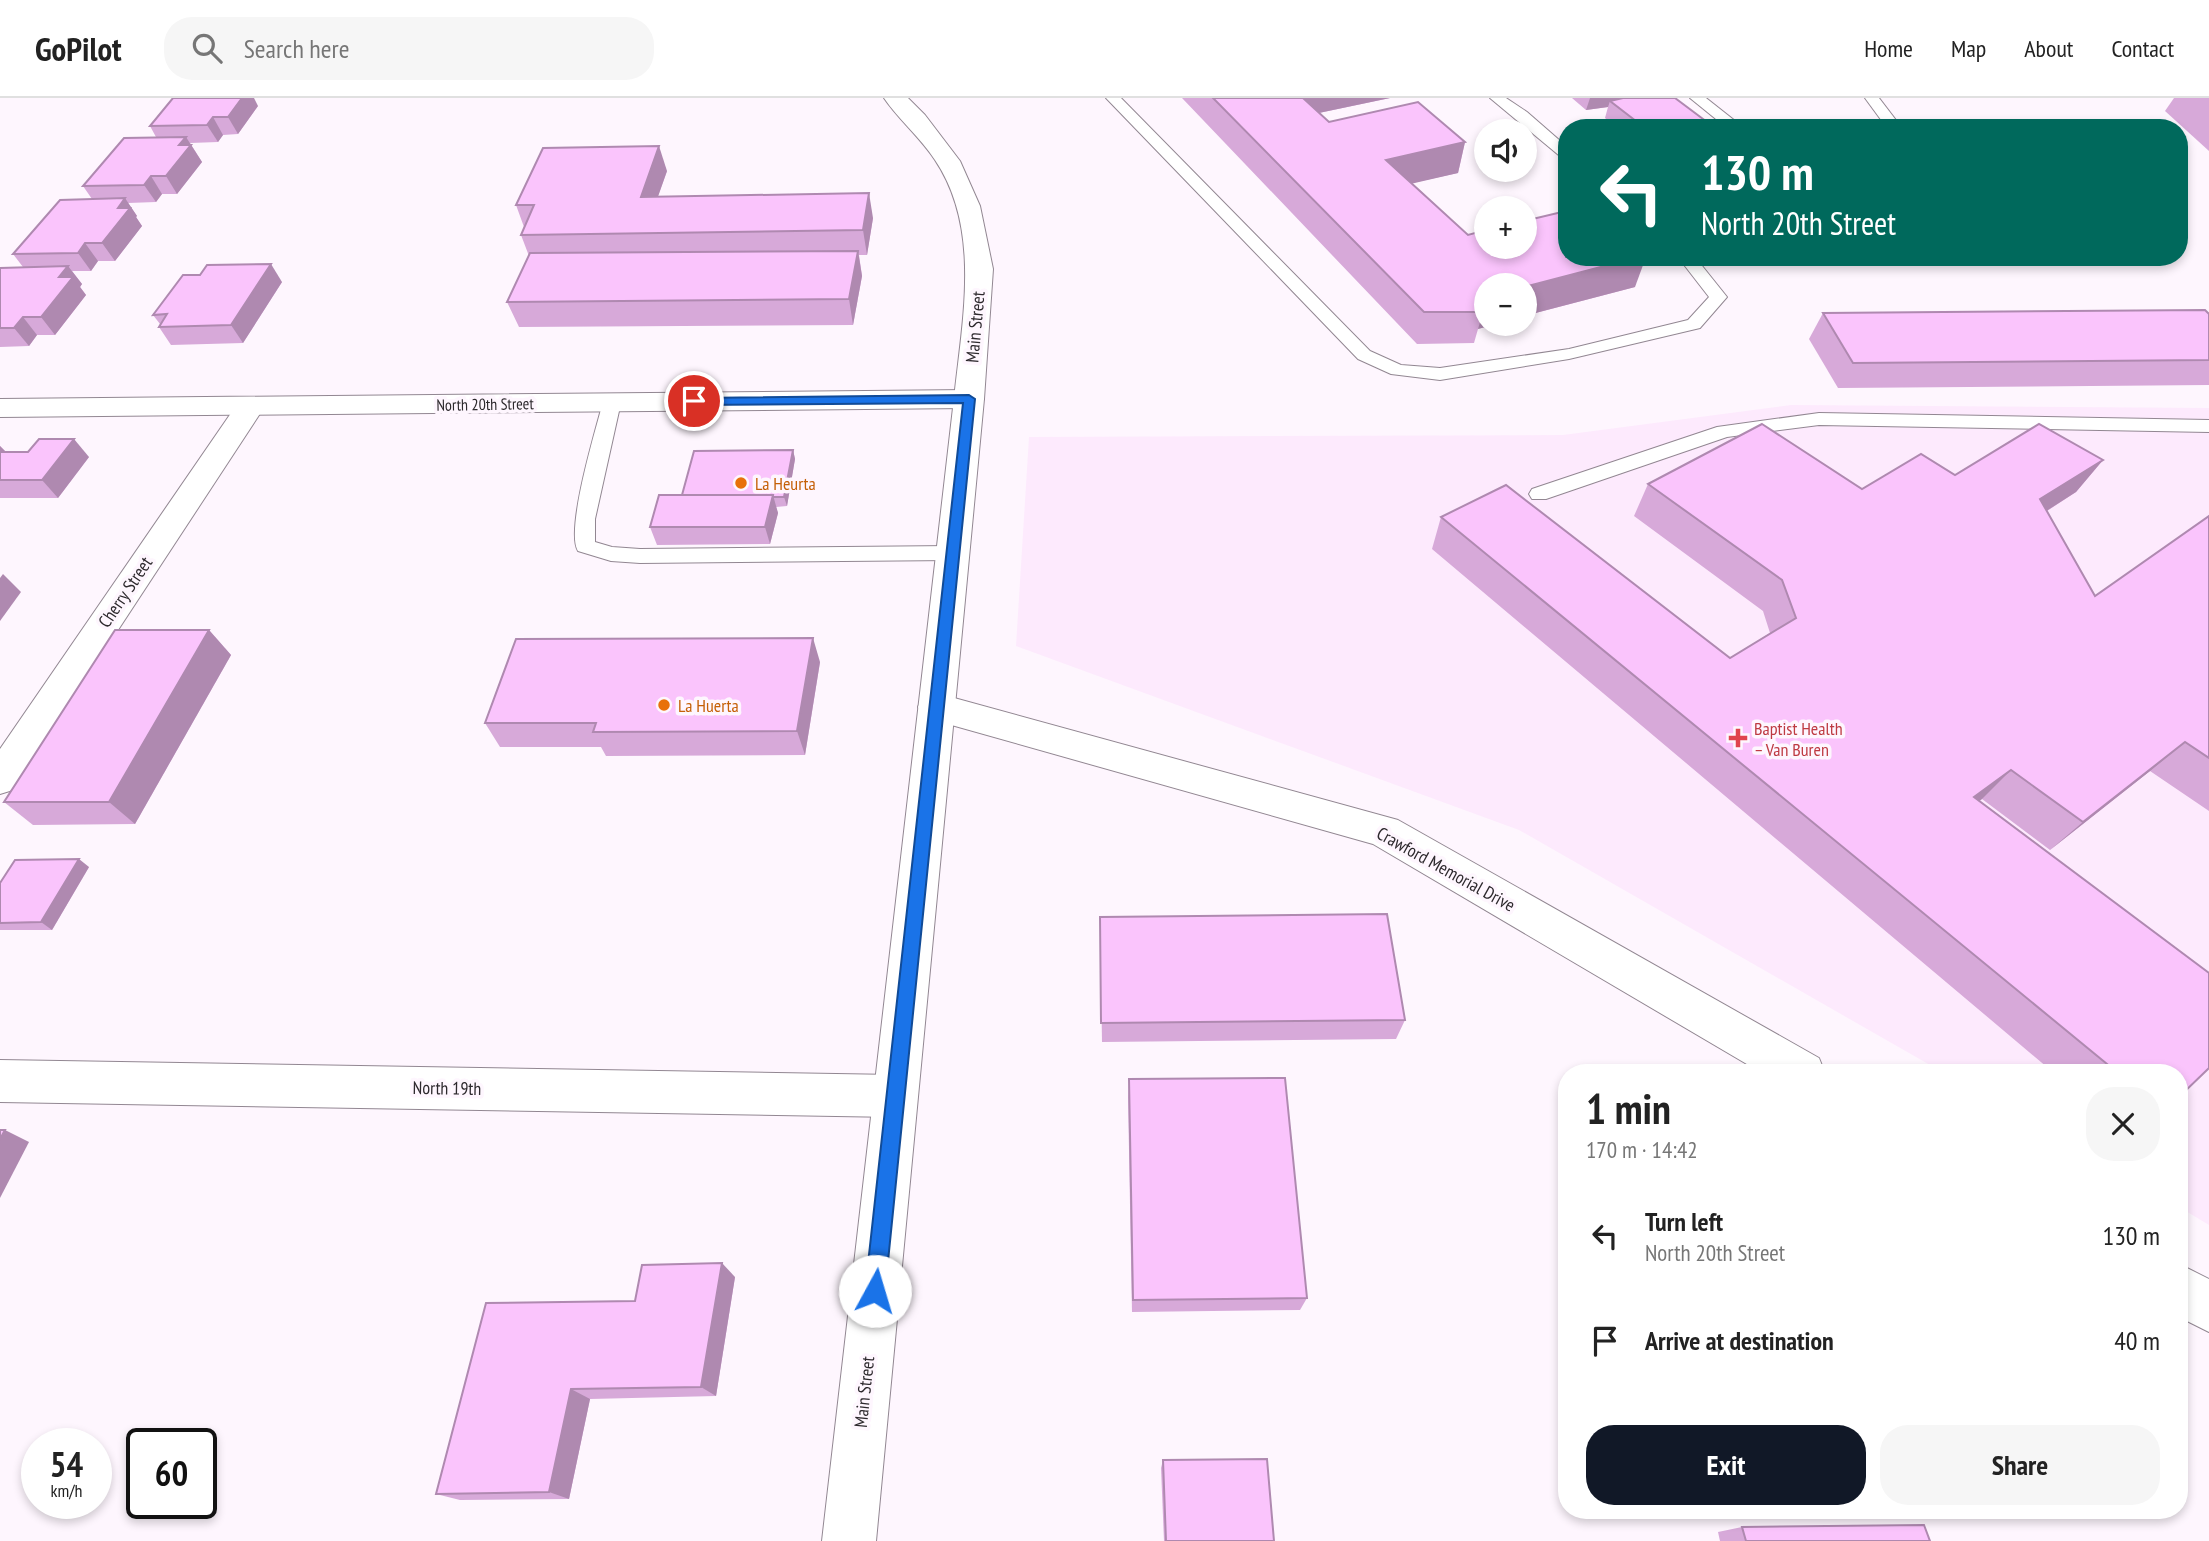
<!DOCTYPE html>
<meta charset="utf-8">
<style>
body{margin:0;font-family:"PT Sans Narrow",sans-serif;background:#f6f6f6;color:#222;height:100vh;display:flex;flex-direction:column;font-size:26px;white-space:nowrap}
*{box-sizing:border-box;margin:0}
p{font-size:23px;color:#767676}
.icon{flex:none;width:38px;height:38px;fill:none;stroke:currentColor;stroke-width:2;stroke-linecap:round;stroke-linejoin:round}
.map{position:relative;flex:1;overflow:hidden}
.panel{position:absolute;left:1558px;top:966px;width:630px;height:455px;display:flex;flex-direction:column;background:#fff;border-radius:28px;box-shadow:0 4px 10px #0003}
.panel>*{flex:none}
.top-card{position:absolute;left:1558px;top:21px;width:630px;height:147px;border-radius:28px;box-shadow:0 4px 10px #0003;background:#00695c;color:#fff;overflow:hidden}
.tools{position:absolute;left:1474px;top:21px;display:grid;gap:14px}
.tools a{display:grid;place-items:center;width:63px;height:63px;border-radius:50%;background:#fff;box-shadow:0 4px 10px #0003;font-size:35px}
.speed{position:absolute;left:21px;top:1330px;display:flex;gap:14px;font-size:35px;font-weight:700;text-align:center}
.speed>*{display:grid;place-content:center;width:91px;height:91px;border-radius:50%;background:#fff;box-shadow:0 4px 10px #0003;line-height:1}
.speed small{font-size:18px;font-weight:400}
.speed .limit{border:4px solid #111;border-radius:10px;background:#fff;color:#111}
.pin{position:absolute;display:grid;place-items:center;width:60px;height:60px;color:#fff;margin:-30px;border:4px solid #fff;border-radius:50%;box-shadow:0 2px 7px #0007}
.me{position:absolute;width:77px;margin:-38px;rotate:6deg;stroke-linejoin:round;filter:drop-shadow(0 0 5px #0008)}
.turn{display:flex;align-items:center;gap:24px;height:147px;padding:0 28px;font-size:32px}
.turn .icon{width:91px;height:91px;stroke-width:2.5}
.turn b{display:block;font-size:49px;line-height:60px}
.round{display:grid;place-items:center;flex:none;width:74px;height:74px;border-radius:28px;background:#f6f6f6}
.headline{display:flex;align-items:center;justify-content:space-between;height:119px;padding:0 28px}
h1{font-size:42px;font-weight:700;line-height:52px}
.primary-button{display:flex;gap:14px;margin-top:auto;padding:14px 28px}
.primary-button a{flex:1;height:80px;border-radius:28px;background:#111827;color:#fff;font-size:28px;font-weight:700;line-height:80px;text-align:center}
.primary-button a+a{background:#f6f6f6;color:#222}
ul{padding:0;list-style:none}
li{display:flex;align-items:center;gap:21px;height:105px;padding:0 28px}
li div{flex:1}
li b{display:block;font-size:26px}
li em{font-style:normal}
header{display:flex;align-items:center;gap:42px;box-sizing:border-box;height:98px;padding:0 35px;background:#fff;border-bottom:2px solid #e0e0e0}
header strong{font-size:33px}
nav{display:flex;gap:38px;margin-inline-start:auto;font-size:24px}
.search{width:490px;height:63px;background:#f6f6f6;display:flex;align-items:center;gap:18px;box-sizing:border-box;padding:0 24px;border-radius:28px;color:#767676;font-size:26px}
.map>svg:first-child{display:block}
</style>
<header>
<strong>GoPilot</strong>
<div class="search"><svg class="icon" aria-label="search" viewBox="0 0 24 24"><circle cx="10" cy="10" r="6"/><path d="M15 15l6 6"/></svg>Search here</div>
<nav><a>Home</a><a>Map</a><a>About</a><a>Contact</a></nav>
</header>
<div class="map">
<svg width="2209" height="1443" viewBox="0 0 2209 1443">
<rect width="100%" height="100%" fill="#fef6fe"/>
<polygon fill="#fdeafd" points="1791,307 2209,310 2209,1127 2179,1109 2179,975 1944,975 1519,732 1016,548 1029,339 1563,337"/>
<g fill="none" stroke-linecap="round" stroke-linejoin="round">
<g stroke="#928792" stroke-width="2">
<g id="lane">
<polygon points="1106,0 1121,0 1370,253 1401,267 1440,270 1569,251 1688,222 1709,199 1678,159 1695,159 1727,199 1700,230 1569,261 1440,282 1391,276 1358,261"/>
<polygon points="1490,0 1506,0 1527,14 1566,48 1566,60 1561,59"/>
<polygon points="1690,0 1706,0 1744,30 1727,30"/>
<polygon points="1865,0 1879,0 1902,30 1887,30"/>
<path d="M 612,298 L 621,304 L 595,421 L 595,444 L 612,449 L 640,451 L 952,448 L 959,450 L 962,455 L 959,460 L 952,462 L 640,465 L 611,463 L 578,453 C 565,432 596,331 603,304 Z"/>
<polygon points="1819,315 2209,322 2209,334 1819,327 1727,339 1546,401 1532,401 1529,396 1532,391 1717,329"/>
</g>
</g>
<g stroke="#928792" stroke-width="2">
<g id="street">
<polygon points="250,299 260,302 265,308 13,692 0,696 0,651 240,302"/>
<polygon points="936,595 1398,722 1819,960 1825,975 1762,975 1373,746 923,619 918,609 923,599"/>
<polygon points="0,962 895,977 911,983 917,998 911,1013 895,1019 0,1004"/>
<polygon points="2179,1166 2209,1181 2209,1234 2179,1219"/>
</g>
</g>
<g stroke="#928792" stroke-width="2">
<polygon id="secondary" points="969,292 979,295 984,301 979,307 969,310 0,319 0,301"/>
</g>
<g stroke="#928792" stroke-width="2">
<path id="primary" d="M 884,0 L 908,0 L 925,17 L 960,63 L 980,108 L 993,171 L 984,301 L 876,1443 L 822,1443 L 954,301 C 962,223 982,132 935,62 C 920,39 898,21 884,0 Z"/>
</g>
<use href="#lane" fill="#fff" fill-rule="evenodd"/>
<use href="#street" fill="#fff" fill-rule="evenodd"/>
<use href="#secondary" fill="#fff" fill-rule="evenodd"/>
<use href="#primary" fill="#fff" fill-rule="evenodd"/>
</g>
<g fill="#d7a9d9">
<polygon points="1182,0 1390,0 1319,15 1329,24 1465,44 1458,75 1412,85 1468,137 1635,189 1524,218 1524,187 1486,226 1496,226 1478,231 1474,245 1417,246"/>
<polygon points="1572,0 1675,0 1715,30 1617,30 1605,20 1608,9 1586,12"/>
<polygon points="2174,0 2209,0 2209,53 2165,13"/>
<polygon points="258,8 238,36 223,37 218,44 190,45 202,64 177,96 162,96 156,104 128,105 137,118 136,119 142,128 115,163 98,163 91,173 72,173 82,186 80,189 86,197 55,237 37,237 29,248 0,249 0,170 23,169 13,156 92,101 83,88 156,39 150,28"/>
<polygon points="667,73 658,98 873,120 867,157 859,157 862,178 853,227 519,229 507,204 529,158 521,137 524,129 516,107"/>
<polygon points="200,177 282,184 243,245 171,247 159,229 160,226 153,217"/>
<polygon points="1823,215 2209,262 2209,287 1838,290 1809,241"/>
<polygon points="0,348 6,354 89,359 58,400 0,400"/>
<polygon points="793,352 795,361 787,408 776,409 778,415 770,446 657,447 650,429 682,397"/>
<polygon points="2103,362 2076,394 2047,413 2095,498 2209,418 2209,713 2150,673 2050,752 1982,701 1979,703 2179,975 2054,975 1432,451 1441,419 1730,560 1770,535 1763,513 1634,418 1648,386 1862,391 1955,377"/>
<polygon points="209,532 231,557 135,726 33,727 4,704"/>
<polygon points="820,564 805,657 606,658 601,649 500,649 485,625"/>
<polygon points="89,769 52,832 0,832 0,785"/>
<polygon points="1100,819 1405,922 1396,941 1102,944"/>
<polygon points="1129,981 1307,1200 1300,1212 1132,1214 1128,999"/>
<polygon points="735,1179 716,1298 590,1301 569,1401 460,1402 436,1396 635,1203"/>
<polygon points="1163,1362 1274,1443 1164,1443 1161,1370"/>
<polygon points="1742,1429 1930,1443 1720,1443 1718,1434"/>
</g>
<g fill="#af89b0">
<polygon points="242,0 254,0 258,8 238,36 228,19"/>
<polygon points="1292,0 1390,0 1290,21"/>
<polygon points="1590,0 1642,0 1610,3 1608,9 1586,12"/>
<polygon points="213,19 223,37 218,44 207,27"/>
<polygon points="186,39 202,64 177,96 166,78 179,47"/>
<polygon points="1465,44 1458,75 1380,93 1386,62"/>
<polygon points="659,48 667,73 649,124 641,99"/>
<polygon points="151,78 162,96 156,104 144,87"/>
<polygon points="869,95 873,120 867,157 863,132"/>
<polygon points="125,100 137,118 136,119 142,128 115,163 102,145 118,110"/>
<polygon points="85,145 98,163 91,173 78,155"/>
<polygon points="858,153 862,178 853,227 849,201"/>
<polygon points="1639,159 1646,159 1635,189 1524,218 1524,189"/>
<polygon points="271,166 282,184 243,245 231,227"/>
<polygon points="68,168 82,186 80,189 86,197 55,237 41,219 59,179"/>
<polygon points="1486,199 1486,226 1496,226 1478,231 1483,214 1479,201"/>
<polygon points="23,219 37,237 29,248 14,230"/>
<polygon points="74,341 89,359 58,400 42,382"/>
<polygon points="0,348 10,358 0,370"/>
<polygon points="793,352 795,361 787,408 784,399"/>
<polygon points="2103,362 2076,394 2015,433 2040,401"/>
<polygon points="773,397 778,415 770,446 765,429"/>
<polygon points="3,476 21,494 0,523 0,480"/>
<polygon points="209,532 231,557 135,726 109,704"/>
<polygon points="813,540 820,564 805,657 797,633"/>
<polygon points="2185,644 2150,673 2050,752 2083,724"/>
<polygon points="2011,672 1982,701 1946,728 1974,699"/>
<polygon points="79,761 89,769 52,832 41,824"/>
<polygon points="5,1032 29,1044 0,1100 0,1041"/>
<polygon points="722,1165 735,1179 716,1298 701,1289"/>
<polygon points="571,1291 590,1301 569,1401 549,1394"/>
</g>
<g fill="#fac4fc" stroke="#af89b0" stroke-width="2">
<polygon points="173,0 242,0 228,19 213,19 207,27 150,28"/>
<polygon points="1213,0 1303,0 1329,24 1418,4 1465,44 1386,62 1468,137 1486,132 1486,149 1524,149 1524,123 1566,113 1566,159 1639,159 1524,189 1524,187 1486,187 1486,199 1479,201 1483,214 1424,214"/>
<polygon points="1623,0 1675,0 1715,30 1645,30 1610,3"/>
<polygon points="186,39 179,47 191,47 166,78 151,78 144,87 83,88 124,40"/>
<polygon points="659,48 641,99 869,95 863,132 521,137 534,107 516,107 543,50"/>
<polygon points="125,100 118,110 130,110 102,145 85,145 78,155 13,156 60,102"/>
<polygon points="858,153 849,201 507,204 530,155"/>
<polygon points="271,166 231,227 159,229 167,216 153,217 183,177 200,177 207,167"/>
<polygon points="68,168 59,179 73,179 41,219 23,219 14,230 0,230 0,170"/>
<polygon points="2205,212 2209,216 2209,262 1853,265 1823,215"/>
<polygon points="1762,326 1862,391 1921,356 1955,377 2039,326 2103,362 2040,401 2095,498 2209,418 2209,660 2185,644 2083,724 2011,672 1974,699 2209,875 2209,970 2179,999 2179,975 2118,975 1441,419 1506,387 1730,560 1796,520 1782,482 1648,386"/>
<polygon points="39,341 74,341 42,382 0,382 0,354 28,354"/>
<polygon points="793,352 784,399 773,399 773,397 682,397 694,353"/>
<polygon points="659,397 773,397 765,429 650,429"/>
<polygon points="115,532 209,532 109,704 4,704"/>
<polygon points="813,540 797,633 593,634 596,625 485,625 516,541"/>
<polygon points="79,761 41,824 0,825 0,785 15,762"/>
<polygon points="1387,816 1405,922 1101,925 1100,819"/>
<polygon points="1285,980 1307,1200 1133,1202 1129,981"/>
<polygon points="0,1032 5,1032 0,1041"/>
<polygon points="722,1165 701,1289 571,1291 549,1394 436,1396 486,1205 635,1203 642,1167"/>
<polygon points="1267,1361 1274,1443 1166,1443 1163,1362"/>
<polygon points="1924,1427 1930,1443 1746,1443 1742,1429"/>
</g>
<polygon fill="#1a73e8" stroke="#114b97" stroke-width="2" points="969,297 975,301 885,1193 882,1200 875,1203 868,1200 865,1193 963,305 694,307 688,303 694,300"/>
<g fill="#e8710a" stroke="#fef6fe" stroke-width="2.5">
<circle cx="741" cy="385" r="7"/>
<circle cx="664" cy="607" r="7"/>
</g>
<path fill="#e0444e" stroke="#fef6fe" stroke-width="2.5" d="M1734.5 629.5h7v7h7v7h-7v7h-7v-7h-7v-7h7z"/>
<g text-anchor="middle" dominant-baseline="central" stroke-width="7" stroke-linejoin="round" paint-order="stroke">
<g font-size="16" fill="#2d292d" stroke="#fef6fe">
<text transform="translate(485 306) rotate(-1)">North 20th Street</text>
</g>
<g font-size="18" fill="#2d292d" stroke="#fef6fe">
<text transform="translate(975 229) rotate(-85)">Main Street</text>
<text transform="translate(125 494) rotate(-56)">Cherry Street</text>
<text transform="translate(1446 771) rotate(29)">Crawford Memorial Drive</text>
<text transform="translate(447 990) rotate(1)">North 19th</text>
<text transform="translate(864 1294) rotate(-84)">Main Street</text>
</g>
<g font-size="18" fill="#c56008" stroke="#fef6fe" text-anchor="start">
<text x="755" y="385">La Heurta</text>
<text x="678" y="607">La Huerta</text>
</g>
<g font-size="18" fill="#be3a42" stroke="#fef6fe" text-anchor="start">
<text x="1754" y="630">Baptist Health<tspan x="1754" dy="21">– Van Buren</tspan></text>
</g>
</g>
</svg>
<div class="tools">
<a><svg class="icon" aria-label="sound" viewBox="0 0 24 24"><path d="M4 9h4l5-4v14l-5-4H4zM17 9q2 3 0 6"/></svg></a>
<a>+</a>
<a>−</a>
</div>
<div class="speed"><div>54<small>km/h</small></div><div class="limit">60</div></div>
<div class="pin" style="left:694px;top:303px;background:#d93025"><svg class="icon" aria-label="arrive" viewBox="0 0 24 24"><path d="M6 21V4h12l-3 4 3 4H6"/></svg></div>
<svg class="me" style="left:875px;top:1193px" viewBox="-20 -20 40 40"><circle r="19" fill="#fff"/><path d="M0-13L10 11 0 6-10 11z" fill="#1a73e8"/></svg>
<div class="top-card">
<div class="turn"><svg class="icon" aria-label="left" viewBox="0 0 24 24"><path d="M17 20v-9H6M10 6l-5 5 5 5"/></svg><div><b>130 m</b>North 20th Street</div></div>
</div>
<section class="panel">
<div class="headline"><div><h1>1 min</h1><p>170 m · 14:42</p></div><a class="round"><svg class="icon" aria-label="close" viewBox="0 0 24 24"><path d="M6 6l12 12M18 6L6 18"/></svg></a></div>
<ul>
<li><svg class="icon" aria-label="left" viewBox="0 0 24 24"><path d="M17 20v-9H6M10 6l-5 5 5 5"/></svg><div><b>Turn left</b><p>North 20th Street</p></div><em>130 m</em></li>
<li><svg class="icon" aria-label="arrive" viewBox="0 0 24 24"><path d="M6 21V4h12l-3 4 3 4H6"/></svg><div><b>Arrive at destination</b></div><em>40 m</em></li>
</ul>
<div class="primary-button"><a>Exit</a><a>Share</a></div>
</section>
</div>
